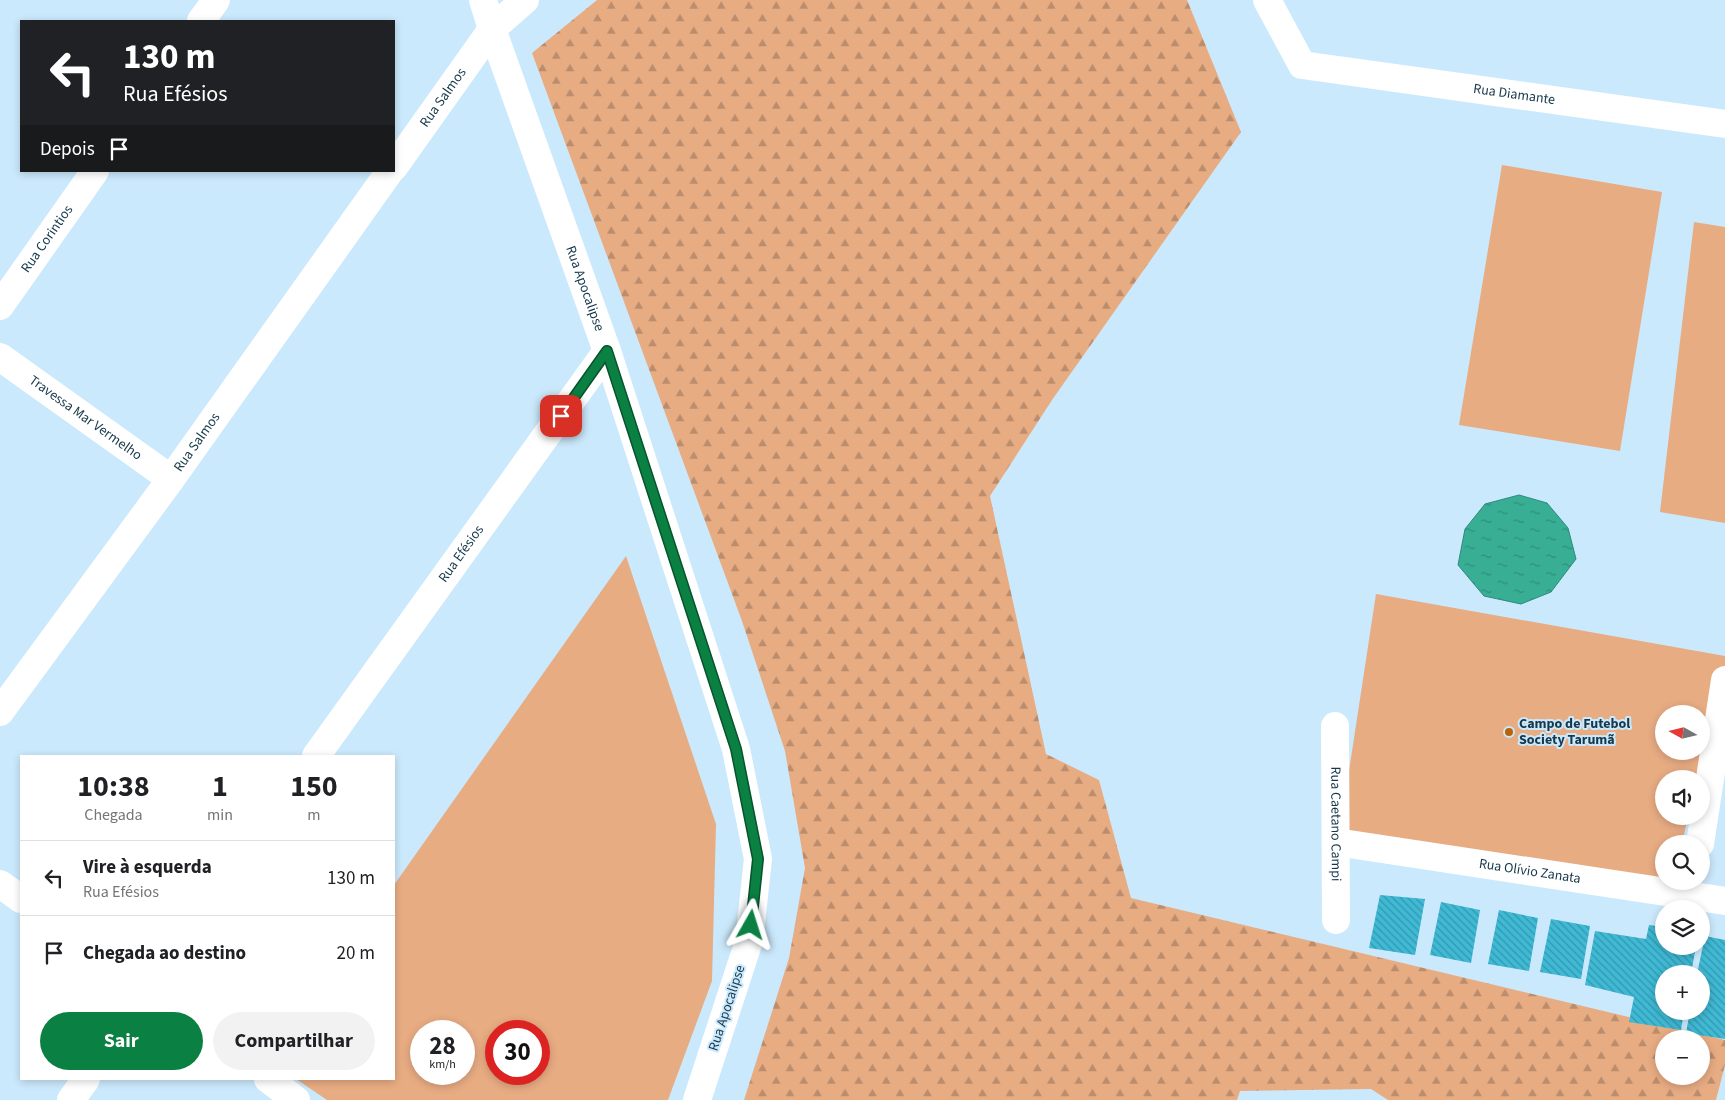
<!DOCTYPE html>
<html lang="pt">
<meta charset="utf-8">
<style>
body{margin:0;font-family:"Source Sans 3",sans-serif;background:#f2f2f2;color:#202124;height:100vh;display:flex;flex-direction:column;font-size:19px;white-space:nowrap}
*{box-sizing:border-box;margin:0}
p{font-size:16px;color:#757577}
.icon{flex:none;width:28px;height:28px;fill:none;stroke:currentColor;stroke-width:2;stroke-linecap:round;stroke-linejoin:round}
.map{position:relative;flex:1;overflow:hidden}
.drawer{position:absolute;left:20px;top:755px;width:375px;height:325px;display:flex;flex-direction:column;background:#fff;border-radius:0px;box-shadow:0 2px 8px #0003}
.drawer>*{flex:none}
.guide{position:absolute;left:20px;top:20px;width:375px;height:152px;border-radius:0px;box-shadow:0 2px 8px #0003;background:#202124;color:#fff;overflow:hidden}
.needle{width:32px;rotate:278deg}
.fabs{position:absolute;left:1655px;top:705px;display:grid;gap:10px}
.fabs a{display:grid;place-items:center;width:55px;height:55px;border-radius:50%;background:#fff;box-shadow:0 2px 8px #0003;font-size:25px}
.speed{position:absolute;left:410px;top:1020px;display:flex;gap:10px;font-size:25px;font-weight:700;text-align:center}
.speed>*{display:grid;place-content:center;width:65px;height:65px;border-radius:50%;background:#fff;box-shadow:0 2px 8px #0003;line-height:1}
.speed small{font-size:12px;font-weight:400}
.speed .limit{border:8px solid #d22;background:#fff;color:#111}
.pin{position:absolute;display:grid;place-items:center;width:42px;height:42px;color:#fff;margin:-21px;border-radius:10px;box-shadow:0 2px 8px #0006}
.me{position:absolute;width:55px;margin:-28px;rotate:6deg;stroke-linejoin:round;filter:drop-shadow(0 0 4px #0008)}
.turn{display:flex;align-items:center;gap:18px;height:105px;padding:0 20px;font-size:22px}
.turn .icon{width:65px;height:65px;stroke-width:2.5}
.turn b{display:block;font-size:35px;line-height:42px}
.then{display:flex;align-items:center;height:48px;padding:0 20px;background:#0003;gap:10px;font-size:19px}
.eta{display:flex;justify-content:space-evenly;align-items:center;height:85px;text-align:center}
.eta b{font-size:30px;font-weight:700;line-height:35px}
.primary-button{display:flex;gap:10px;margin-top:auto;padding:10px 20px}
.primary-button a{flex:1;height:58px;border-radius:30px;background:#0b8043;color:#fff;font-size:20px;font-weight:700;line-height:58px;text-align:center}
.primary-button a+a{background:#f2f2f2;color:#202124}
ul{padding:0;list-style:none}
li{display:flex;align-items:center;gap:15px;height:75px;padding:0 20px;border-top:1px solid #e0e0e0}
li div{flex:1}
li b{display:block;font-size:19px}
li em{font-style:normal}
.map>svg:first-child{display:block}
</style>
<div class="map">
<svg width="1725" height="1100" viewBox="0 0 1725 1100">
<defs>
<pattern id="forest-firs" width="22" height="20" patternUnits="userSpaceOnUse" patternTransform="scale(1.25)"><rect width="22" height="20" fill="#e8ac83"/><path d="M5 1l3.5 6h-7zM16 11l3.5 6h-7z" fill="#bb8d6d"/></pattern>
<pattern id="water-ripples" width="26" height="14" patternUnits="userSpaceOnUse" patternTransform="scale(1.25)"><rect width="26" height="14" fill="#38ae94"/><path d="M2 4q2-2 4 0t4 0M15 11q2-2 4 0t4 0" fill="none" stroke="#2e8f7b"/></pattern>
<pattern id="building-back-hatch" width="6" height="6" patternUnits="userSpaceOnUse" patternTransform="scale(1.25)"><rect width="6" height="6" fill="#3fb9d4"/><path d="M-1 5l2 2M0 0l6 6M5-1l2 2" fill="none" stroke="#3497ae"/></pattern>
</defs>
<rect width="100%" height="100%" fill="#cbe9fc"/>
<g fill="#e8ac83" fill-rule="evenodd">
<polygon points="1502,165 1662,192 1620,451 1459,425"/>
<polygon points="1694,222 1725,227 1725,523 1660,512"/>
<path d="M 626,556 L 716,824 L 712,981 L 668,1100 L 327,1100 L 296,1079 L 394,1079 L 394,885 ZM 421,1031 L 464,1031 L 464,1074 L 421,1074 ZM 496,1031 L 539,1031 L 539,1074 L 496,1074 Z"/>
<path d="M 1376,594 L 1725,656 L 1725,671 L 1698,779 L 1664,779 L 1664,816 L 1688,816 L 1682,844 L 1664,844 L 1664,881 L 1340,830 ZM 1664,714 L 1701,714 L 1701,751 L 1664,751 Z"/>
</g>
<path fill="url(#forest-firs)" fill-rule="evenodd" d="M 597,0 L 1187,0 L 1241,132 L 1052,400 L 990,496 L 1046,754 L 1099,780 L 1131,898 L 1725,1040 L 1725,1065 L 1716,1100 L 1388,1100 L 1371,1089 L 1240,1091 L 1237,1100 L 744,1100 L 789,958 L 805,868 L 785,751 L 742,621 L 532,53 ZM 1664,1039 L 1701,1039 L 1701,1076 L 1664,1076 Z"/>
<polygon fill="url(#water-ripples)" stroke="#2e8b7e" points="1519,495 1547,503 1568,528 1576,559 1551,592 1521,604 1484,596 1458,565 1465,529 1485,504"/>
<g fill="url(#building-back-hatch)">
<polygon points="1380,895 1425,899 1415,955 1369,948"/>
<polygon points="1441,902 1480,910 1471,963 1430,955"/>
<polygon points="1499,910 1538,918 1529,971 1488,964"/>
<polygon points="1551,919 1590,926 1581,979 1540,972"/>
<polygon points="1649,925 1664,927 1664,946 1696,946 1691,974 1664,974 1664,1011 1684,1011 1681,1030 1629,1022 1634,997 1585,985 1595,931 1646,939"/>
<polygon points="1705,936 1725,940 1725,1039 1686,1033 1690,1011 1701,1011 1701,974 1697,974"/>
</g>
<g fill="none" stroke-linecap="round" stroke-linejoin="round">
<g stroke="#fff" stroke-width="28">
<path id="s1" d="M 483,0 L 492,29 L 607,351 L 736,749 L 758,859 L 749,941 L 697,1100"/>
<path id="s2" d="M 1267,0 L 1302,65 L 1725,124"/>
<polyline points="201,21 216,0"/>
<path id="s3" d="M 394,167 L 492,29 L 525,0"/>
<path id="s4" d="M 0,306 L 95,171"/>
<path id="s5" d="M 0,357 L 171,479"/>
<path id="s6" d="M 0,712 L 171,479 L 390,171"/>
<path id="s7" d="M 1335,726 L 1336,920"/>
<path id="s8" d="M 316,756 L 607,351"/>
<path id="s9" d="M 1336,842 L 1725,901"/>
<polyline points="1700,844 1725,680"/>
<polyline points="0,884 21,899"/>
<polyline points="268,1079 296,1100"/>
<polyline points="71,1100 86,1079"/>
</g>
</g>
<g fill="none" stroke-linecap="round" stroke-linejoin="round">
<g stroke="#07532c" stroke-width="12">
<polyline id="route" points="561,416 607,351 736,749 758,859 751,925"/>
</g>
<use href="#route" stroke="#0b8043" stroke-width="9"/>
</g>
<circle fill="#bc6206" stroke="#cbe9fc" stroke-width="2" cx="1509" cy="732" r="5"/>
<g text-anchor="middle" dominant-baseline="central" stroke-width="4" stroke-linejoin="round" paint-order="stroke">
<g font-size="14" fill="#16384a" stroke="#cbe9fc">
<text stroke="none"><textPath href="#s2" startOffset="288">Rua Diamante</textPath></text>
<text stroke="none"><textPath href="#s3" startOffset="85">Rua Salmos</textPath></text>
<text stroke="none"><textPath href="#s4" startOffset="82">Rua Corintios</textPath></text>
<text stroke="none"><textPath href="#s1" startOffset="306">Rua Apocalipse</textPath></text>
<text stroke="none"><textPath href="#s5" startOffset="105">Travessa Mar Vermelho</textPath></text>
<text stroke="none"><textPath href="#s6" startOffset="334">Rua Salmos</textPath></text>
<text stroke="none"><textPath href="#s8" startOffset="249">Rua Efésios</textPath></text>
<text stroke="none"><textPath href="#s7" startOffset="98">Rua Caetano Campi</textPath></text>
<text stroke="none"><textPath href="#s9" startOffset="196">Rua Olívio Zanata</textPath></text>
<text transform="translate(727 1008) rotate(-72)">Rua Apocalipse</text>
</g>
<g font-size="14" font-weight="bold" fill="#16384a" stroke="#cbe9fc" text-anchor="start">
<text x="1519" y="724">Campo de Futebol<tspan x="1519" dy="16">Society Tarumã</tspan></text>
</g>
</g>
</svg>
<div class="fabs">
<a><svg class="needle" viewBox="-14 -14 28 28"><path d="M0-13l5 13h-10z" fill="#e53935"/><path d="M0 13l5-13h-10z" fill="#757577"/></svg></a>
<a><svg class="icon" aria-label="sound" viewBox="0 0 24 24"><path d="M4 9h4l5-4v14l-5-4H4zM17 9q2 3 0 6"/></svg></a>
<a><svg class="icon" aria-label="search" viewBox="0 0 24 24"><circle cx="10" cy="10" r="6"/><path d="M15 15l6 6"/></svg></a>
<a><svg class="icon" aria-label="layers" viewBox="0 0 24 24"><path d="M12 4l9 5-9 5-9-5zM3 14l9 5 9-5"/></svg></a>
<a>+</a>
<a>−</a>
</div>
<div class="speed"><div>28<small>km/h</small></div><div class="limit">30</div></div>
<div class="pin" style="left:561px;top:416px;background:#d93025"><svg class="icon" aria-label="arrive" viewBox="0 0 24 24"><path d="M6 21V4h12l-3 4 3 4H6"/></svg></div>
<svg class="me" style="left:751px;top:925px" viewBox="-20 -20 40 40"><path d="M0-17L14 15 0 8-14 15z" fill="#0b8043" stroke="#fff" stroke-width="4"/></svg>
<div class="guide">
<div class="turn"><svg class="icon" aria-label="left" viewBox="0 0 24 24"><path d="M17 20v-9H6M10 6l-5 5 5 5"/></svg><div><b>130 m</b>Rua Efésios</div></div>
<div class="then">Depois<svg class="icon" aria-label="arrive" viewBox="0 0 24 24"><path d="M6 21V4h12l-3 4 3 4H6"/></svg></div>
</div>
<section class="drawer">
<div class="eta">
<div><b>10:38</b><p>Chegada</p></div>
<div><b>1</b><p>min</p></div>
<div><b>150</b><p>m</p></div>
</div>
<ul>
<li><svg class="icon" aria-label="left" viewBox="0 0 24 24"><path d="M17 20v-9H6M10 6l-5 5 5 5"/></svg><div><b>Vire à esquerda</b><p>Rua Efésios</p></div><em>130 m</em></li>
<li><svg class="icon" aria-label="arrive" viewBox="0 0 24 24"><path d="M6 21V4h12l-3 4 3 4H6"/></svg><div><b>Chegada ao destino</b></div><em>20 m</em></li>
</ul>
<div class="primary-button"><a>Sair</a><a>Compartilhar</a></div>
</section>
</div>
